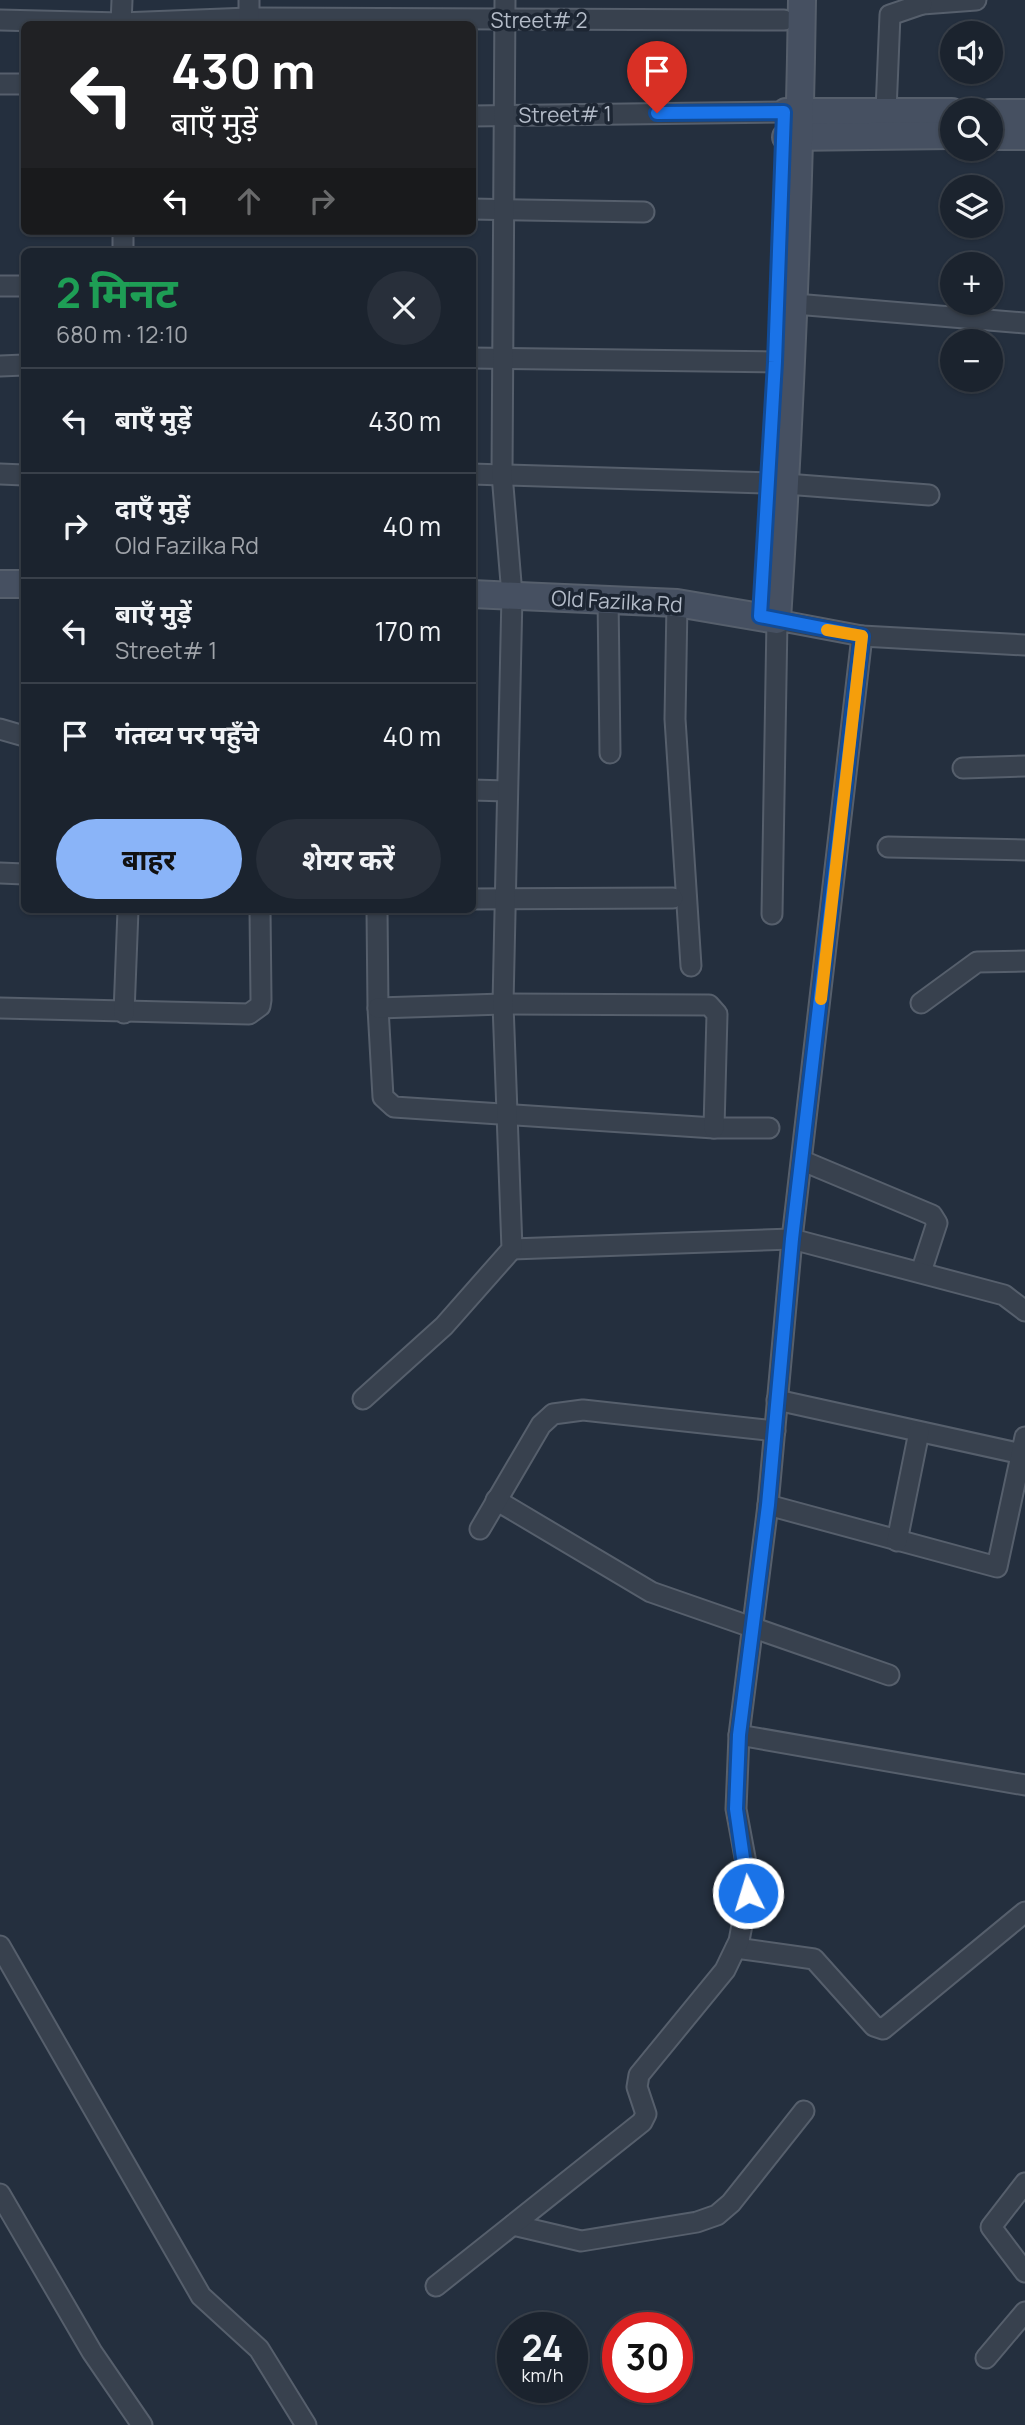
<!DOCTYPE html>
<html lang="hi">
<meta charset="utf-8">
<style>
body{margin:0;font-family:Manrope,"Noto Sans Devanagari",sans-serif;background:#282f3a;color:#f1f3f6;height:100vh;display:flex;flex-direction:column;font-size:26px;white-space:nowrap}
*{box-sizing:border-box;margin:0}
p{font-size:23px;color:#a0a4aa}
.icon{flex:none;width:38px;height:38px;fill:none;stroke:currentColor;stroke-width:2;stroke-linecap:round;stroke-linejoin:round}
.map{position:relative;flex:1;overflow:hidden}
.side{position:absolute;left:21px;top:248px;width:455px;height:665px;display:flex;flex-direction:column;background:#1b232e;border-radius:10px;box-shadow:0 2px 5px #0004,0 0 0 2px #39404a}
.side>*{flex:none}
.hud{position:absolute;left:21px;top:21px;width:455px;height:214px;border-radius:10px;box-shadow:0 2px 5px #0004,0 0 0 2px #39404a;background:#202124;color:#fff;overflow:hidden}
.controls{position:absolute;left:940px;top:21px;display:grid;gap:14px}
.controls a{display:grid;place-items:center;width:63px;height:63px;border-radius:50%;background:#1b232e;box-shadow:0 2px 5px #0004,0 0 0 2px #39404a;font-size:35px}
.speed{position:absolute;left:497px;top:2312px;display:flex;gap:14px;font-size:35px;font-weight:700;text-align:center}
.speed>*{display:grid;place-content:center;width:91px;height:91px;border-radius:50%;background:#1b232e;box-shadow:0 2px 5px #0004,0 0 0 2px #39404a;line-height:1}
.speed small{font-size:18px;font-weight:400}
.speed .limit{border:10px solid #d22;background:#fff;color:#111}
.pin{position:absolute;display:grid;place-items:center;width:60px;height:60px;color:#fff;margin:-72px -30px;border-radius:50% 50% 50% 0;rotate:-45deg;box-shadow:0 0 7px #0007}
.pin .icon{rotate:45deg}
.me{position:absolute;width:77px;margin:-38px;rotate:355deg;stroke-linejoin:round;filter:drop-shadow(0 0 5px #0008)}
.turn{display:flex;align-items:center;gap:24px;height:147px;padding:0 35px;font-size:32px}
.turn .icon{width:91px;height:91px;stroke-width:2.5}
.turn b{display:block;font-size:49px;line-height:60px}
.lanes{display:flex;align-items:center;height:66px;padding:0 35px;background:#0003;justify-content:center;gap:35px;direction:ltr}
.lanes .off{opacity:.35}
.round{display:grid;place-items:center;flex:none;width:74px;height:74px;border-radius:37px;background:#282f3a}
.summary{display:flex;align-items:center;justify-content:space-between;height:119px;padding:0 35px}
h1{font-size:42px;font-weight:700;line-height:52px;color:#1e9e55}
.cta{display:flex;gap:14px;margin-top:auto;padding:14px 35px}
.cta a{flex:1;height:80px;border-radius:42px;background:#8ab4f8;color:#111;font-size:28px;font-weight:700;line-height:80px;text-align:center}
.cta a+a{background:#282f3a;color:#f1f3f6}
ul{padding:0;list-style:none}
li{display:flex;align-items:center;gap:21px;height:105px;padding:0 35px;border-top:2px solid #39404a}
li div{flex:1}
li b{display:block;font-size:26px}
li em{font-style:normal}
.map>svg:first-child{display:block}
</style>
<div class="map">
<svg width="1025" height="2425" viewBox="0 0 1025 2425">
<rect width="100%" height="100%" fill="#242f3e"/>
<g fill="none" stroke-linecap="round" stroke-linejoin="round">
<g stroke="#565f6c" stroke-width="23">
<g id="street">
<polyline points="921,0 922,4 976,0"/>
<polyline points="0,20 121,23 249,18 784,20"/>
<polyline points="121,24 122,0"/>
<polyline points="249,24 249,0"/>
<polyline points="0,84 24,84"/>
<polyline points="886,111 890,15 922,4"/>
<polyline points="472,116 784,112"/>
<polyline points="472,209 644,212"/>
<polyline points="123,231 123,252"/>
<polyline points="0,286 24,286"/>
<polyline points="795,304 1025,323"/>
<polyline points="472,358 775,362"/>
<polyline points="0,366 24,365"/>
<polyline points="0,474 24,475"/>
<polyline points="472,474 768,483"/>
<polyline points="786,484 929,495"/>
<polyline points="608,597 610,753"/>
<polyline points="677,603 675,719 691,966"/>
<polyline points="0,729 24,736"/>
<polyline points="963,768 1025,766"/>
<polyline points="472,790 507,791"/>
<polyline points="888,847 1025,850"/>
<polyline points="0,873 24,874"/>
<polyline points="472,899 673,898"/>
<polyline points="377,910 378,1008 383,1097 394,1107 714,1128 769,1128"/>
<polyline points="772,914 777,620 862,636 1025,645"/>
<polyline points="921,1003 977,962 1025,961"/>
<polyline points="0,1008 249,1014 260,1006 261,1000 260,910"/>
<polyline points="378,1008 503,1004 709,1005 717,1014 714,1128"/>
<polyline points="124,1013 128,910"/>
<polyline points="803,1161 932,1215 937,1223 921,1272"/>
<polyline points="512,1249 792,1239 1004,1295 1025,1311"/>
<polyline points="363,1399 444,1326 512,1249 503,1004 512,595 502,474 505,0"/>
<polyline points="777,1400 1022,1454"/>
<polyline points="496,1500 651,1592 889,1675"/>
<polyline points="768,1505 997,1567 1025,1437"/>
<polyline points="480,1529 541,1425 553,1414 583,1410 775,1431"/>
<polyline points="897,1541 919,1432"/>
<polyline points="739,1735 1025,1785"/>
<polyline points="0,1946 201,2296 259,2349 306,2425"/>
<polyline points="736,1948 814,1959 874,2026 883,2029 1025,1912"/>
<polyline points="1025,2183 991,2227 1025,2272"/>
<polyline points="0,2194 92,2352 142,2425"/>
<polyline points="513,2225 581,2241 697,2222 717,2215 731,2203 804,2111"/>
<polyline points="436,2286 642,2122 646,2114 637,2087 639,2075 725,1970 739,1941 748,1893 749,1879 736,1809 739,1735 768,1505 792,1239 862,636"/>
<polyline points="986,2358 1025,2312"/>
</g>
</g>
<g stroke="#565f6c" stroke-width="30">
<g id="secondary">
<polyline points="786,112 952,112"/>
<polyline points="990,113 1025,113"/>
<polyline points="990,136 1025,136"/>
<polyline points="786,137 952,135"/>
<polyline points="0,584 24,584"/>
<path d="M 472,594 L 677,603 L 777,620 C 790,413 799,207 802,0"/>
</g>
</g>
<use href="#street" stroke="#38414e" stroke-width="19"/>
<use href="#secondary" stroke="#465061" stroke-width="26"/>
</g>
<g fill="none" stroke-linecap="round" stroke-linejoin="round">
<g stroke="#114b97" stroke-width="18">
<polyline id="route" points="657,113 784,112 775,362 760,616 862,636 792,1239 768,1505 739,1735 736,1809 748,1893"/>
</g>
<use href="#route" stroke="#1a73e8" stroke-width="12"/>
<polyline stroke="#f59e0b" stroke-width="12" points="821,999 862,636 827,630"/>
</g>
<g text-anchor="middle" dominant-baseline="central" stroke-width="7" stroke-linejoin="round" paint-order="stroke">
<g font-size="21" fill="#b4bcc9" stroke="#1d2633">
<text x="539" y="20">Street# 2</text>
<text transform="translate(565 114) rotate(-1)">Street# 1</text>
<text transform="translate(617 601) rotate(3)">Old Fazilka Rd</text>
</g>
</g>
</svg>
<div class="controls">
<a><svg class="icon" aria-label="sound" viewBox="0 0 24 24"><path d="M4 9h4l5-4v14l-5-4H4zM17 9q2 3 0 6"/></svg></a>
<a><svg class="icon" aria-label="search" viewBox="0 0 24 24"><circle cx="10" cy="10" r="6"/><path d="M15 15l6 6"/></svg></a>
<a><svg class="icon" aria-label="layers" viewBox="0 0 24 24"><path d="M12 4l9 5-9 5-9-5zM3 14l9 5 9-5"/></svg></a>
<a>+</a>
<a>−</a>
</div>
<div class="speed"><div>24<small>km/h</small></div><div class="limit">30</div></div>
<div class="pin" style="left:657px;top:113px;background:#d93025"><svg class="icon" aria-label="arrive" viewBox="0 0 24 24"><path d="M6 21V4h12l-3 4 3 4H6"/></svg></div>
<svg class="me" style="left:748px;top:1893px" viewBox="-20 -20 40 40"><circle r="17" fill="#1a73e8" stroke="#fff" stroke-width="3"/><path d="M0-11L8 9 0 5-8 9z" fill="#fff"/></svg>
<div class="hud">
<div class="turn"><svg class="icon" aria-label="left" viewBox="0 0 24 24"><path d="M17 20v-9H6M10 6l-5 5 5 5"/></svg><div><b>430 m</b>बाएँ मुड़ें</div></div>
<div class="lanes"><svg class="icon" aria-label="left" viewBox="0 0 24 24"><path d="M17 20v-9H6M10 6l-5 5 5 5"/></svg><svg class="icon off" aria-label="ahead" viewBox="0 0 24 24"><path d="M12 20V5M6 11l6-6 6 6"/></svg><svg class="icon off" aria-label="right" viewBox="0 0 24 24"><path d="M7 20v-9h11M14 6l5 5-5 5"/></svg></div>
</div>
<section class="side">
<div class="summary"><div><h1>2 मिनट</h1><p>680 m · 12:10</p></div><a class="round"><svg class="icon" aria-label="close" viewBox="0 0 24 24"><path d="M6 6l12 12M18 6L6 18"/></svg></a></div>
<ul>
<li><svg class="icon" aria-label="left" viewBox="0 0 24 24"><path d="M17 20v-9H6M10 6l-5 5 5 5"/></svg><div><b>बाएँ मुड़ें</b></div><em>430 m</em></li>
<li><svg class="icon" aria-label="right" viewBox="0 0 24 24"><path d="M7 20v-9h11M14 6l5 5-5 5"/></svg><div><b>दाएँ मुड़ें</b><p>Old Fazilka Rd</p></div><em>40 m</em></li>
<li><svg class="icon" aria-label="left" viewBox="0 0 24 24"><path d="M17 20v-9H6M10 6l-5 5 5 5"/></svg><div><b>बाएँ मुड़ें</b><p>Street# 1</p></div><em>170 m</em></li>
<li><svg class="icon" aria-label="arrive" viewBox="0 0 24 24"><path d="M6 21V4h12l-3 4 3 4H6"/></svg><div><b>गंतव्य पर पहुँचे</b></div><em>40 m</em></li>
</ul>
<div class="cta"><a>बाहर</a><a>शेयर करें</a></div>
</section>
</div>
